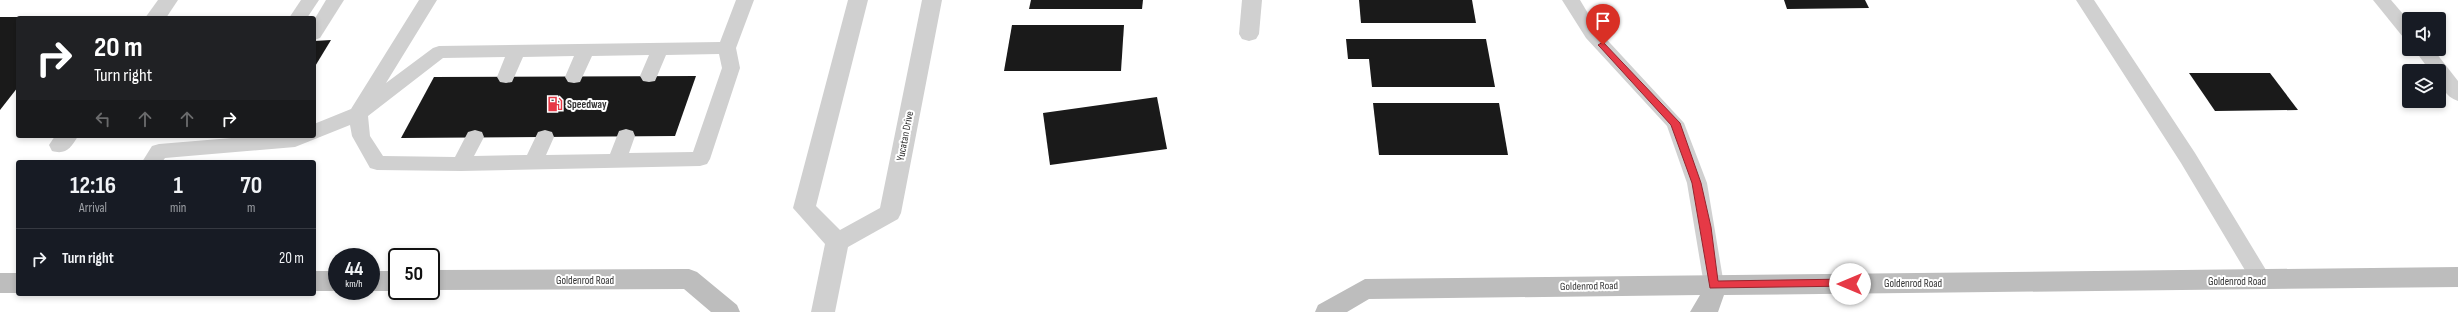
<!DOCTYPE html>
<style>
body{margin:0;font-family:"Sofia Sans Condensed",sans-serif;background:#20242c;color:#f1f3f6;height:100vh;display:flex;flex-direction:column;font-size:15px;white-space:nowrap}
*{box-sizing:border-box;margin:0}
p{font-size:13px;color:#9ea1a6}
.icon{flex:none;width:22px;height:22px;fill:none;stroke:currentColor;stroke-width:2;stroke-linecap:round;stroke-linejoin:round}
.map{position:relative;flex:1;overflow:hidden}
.sheet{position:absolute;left:16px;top:160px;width:300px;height:136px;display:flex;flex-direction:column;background:#171b24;border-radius:4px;box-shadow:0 2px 6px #0003}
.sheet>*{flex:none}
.hud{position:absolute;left:16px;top:16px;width:300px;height:122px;border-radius:4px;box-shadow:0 2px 6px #0003;background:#202124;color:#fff;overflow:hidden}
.tools{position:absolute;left:2402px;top:12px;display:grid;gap:8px}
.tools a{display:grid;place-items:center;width:44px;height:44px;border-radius:4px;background:#171b24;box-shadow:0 2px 6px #0003;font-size:20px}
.speed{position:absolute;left:328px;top:248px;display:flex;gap:8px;font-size:20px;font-weight:700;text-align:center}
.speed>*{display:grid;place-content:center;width:52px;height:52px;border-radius:50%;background:#171b24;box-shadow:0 2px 6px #0003;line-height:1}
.speed small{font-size:10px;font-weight:400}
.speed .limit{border:2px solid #111;border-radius:6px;background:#fff;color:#111}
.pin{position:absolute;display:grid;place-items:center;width:34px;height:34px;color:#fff;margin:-41px -17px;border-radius:50% 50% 50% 0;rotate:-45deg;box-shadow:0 0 4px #0007}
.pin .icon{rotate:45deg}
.me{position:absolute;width:44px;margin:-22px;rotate:270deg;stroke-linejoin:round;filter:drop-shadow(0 0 3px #0008)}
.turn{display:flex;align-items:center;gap:14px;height:84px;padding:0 12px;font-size:18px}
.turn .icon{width:52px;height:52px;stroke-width:2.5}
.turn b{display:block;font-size:28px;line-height:34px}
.lanes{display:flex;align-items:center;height:38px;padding:0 12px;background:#0003;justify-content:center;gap:20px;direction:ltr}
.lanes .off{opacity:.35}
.eta{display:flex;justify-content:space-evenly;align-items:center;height:68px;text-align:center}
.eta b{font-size:24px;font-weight:700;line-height:28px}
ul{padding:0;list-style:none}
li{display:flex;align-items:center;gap:12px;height:60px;padding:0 12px;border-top:1px solid #363941}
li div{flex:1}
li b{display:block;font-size:15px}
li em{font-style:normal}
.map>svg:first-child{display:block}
</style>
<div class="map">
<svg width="2458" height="312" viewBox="0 0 2458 312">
<rect width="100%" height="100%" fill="#fff"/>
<g fill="#1a1a1a">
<polygon points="1031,0 1143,0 1142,9 1029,9"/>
<polygon points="1359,0 1472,0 1476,23 1361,23"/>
<polygon points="1784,0 1865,0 1869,8 1787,9"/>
<polygon points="0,17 18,17 18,87 0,110"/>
<polygon points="1012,25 1124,25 1121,71 1004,71"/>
<polygon points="1346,39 1486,39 1495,87 1372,87 1369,59 1348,59"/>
<polygon points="331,40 314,68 314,41"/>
<polygon points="2189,73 2270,73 2298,110 2215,111"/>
<polygon points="696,76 675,136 401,138 434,77"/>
<polygon points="1157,97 1167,149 1050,165 1043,113"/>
<polygon points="1373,103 1499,103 1508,155 1379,155"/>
</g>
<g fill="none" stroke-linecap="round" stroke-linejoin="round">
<g fill="#d0d0d0" fill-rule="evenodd">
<polygon points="301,0 319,0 307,18 289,18"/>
<polygon points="326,0 344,0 320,38 314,40 314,20"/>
<path d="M 419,0 L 437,0 L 386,83 L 433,48 L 439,46 L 720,42 L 736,0 L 754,0 L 736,48 L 740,68 L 710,159 L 707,164 L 700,166 L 461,171 L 377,170 L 370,168 L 352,136 L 350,125 L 295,147 L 165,158 L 162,162 L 142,162 L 152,146 L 159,144 L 257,136 L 314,136 L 314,124 L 351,109 ZM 719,54 L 722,68 L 693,152 L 629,153 L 635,136 L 633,131 L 626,129 L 619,131 L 610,154 L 546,155 L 554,137 L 552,132 L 545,130 L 538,132 L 527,155 L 474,156 L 484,137 L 482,132 L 475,130 L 468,132 L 455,157 L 383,156 L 370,136 L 368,116 L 443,58 L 505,57 L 497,77 L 500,82 L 506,83 L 512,82 L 523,57 L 574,56 L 565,77 L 568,82 L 574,83 L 580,82 L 592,56 L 649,55 L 640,76 L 643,81 L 649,82 L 655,81 L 666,55 Z"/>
<polygon points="1562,0 1580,0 1598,30 1684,123 1707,183 1724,285 1721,291 1714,293 1707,291 1704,285 1687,183 1667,126 1586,38"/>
<polygon points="2076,0 2094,0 2195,153 2269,275 2272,281 2269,287 2262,289 2255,287 2181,163"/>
<polygon points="2373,0 2391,0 2409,21 2409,39 2403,37"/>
<path d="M 2414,49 L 2433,49 L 2458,81 L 2458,101 C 2445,97 2439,84 2439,71 L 2430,71 Z"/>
</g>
<g fill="#d0d0d0" fill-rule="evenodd">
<polygon points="158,0 178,0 166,18 145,18"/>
<polygon points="848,0 868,0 816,206 840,230 880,208 922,0 942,0 901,213 898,219 848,247 835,312 811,312 825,244 793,208"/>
<polygon points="1242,0 1262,0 1259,34 1256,39 1249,41 1242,39 1239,34"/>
<path d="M 55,136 L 78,136 C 71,148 66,155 52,151 L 49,145 Z"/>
</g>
<g fill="#bdbdbd" fill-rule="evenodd">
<polygon points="2458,267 2458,287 1724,295 1718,312 1690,312 1700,295 1369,299 1347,312 1315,312 1318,305 1365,279"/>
<polygon points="689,269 697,272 737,305 740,312 711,312 684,289 431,290 431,270"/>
<rect x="314" y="271" width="23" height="20"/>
<rect x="371" y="271" width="26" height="20"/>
<rect x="0" y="273" width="18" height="20"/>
</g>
</g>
<polygon fill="#e63946" stroke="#96252e" points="1603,42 1680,123 1701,183 1711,227 1718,281 1850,279 1853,281 1853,286 1710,288 1692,183 1671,125 1600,47 1598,45"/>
<defs>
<g id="fuel-bare" transform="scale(1.2)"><path d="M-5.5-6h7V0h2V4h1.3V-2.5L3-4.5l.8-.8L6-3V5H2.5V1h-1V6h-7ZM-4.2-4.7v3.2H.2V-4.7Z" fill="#e63946" stroke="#fff" stroke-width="2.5" paint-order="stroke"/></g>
</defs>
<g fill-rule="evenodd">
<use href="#fuel-bare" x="555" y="104"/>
</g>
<g text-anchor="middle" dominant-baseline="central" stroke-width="4" stroke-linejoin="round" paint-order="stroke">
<g font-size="11" font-weight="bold" fill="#333" stroke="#fff" text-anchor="start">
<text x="567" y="104">Speedway</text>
</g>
<g font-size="11" fill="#333" stroke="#fff">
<text transform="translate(905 136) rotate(-79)">Yucatan Drive</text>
<text x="585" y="280">Goldenrod Road</text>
<text x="2237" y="281">Goldenrod Road</text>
<text x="1913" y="283">Goldenrod Road</text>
<text transform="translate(1589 286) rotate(-1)">Goldenrod Road</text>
</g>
</g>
</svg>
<div class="tools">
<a><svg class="icon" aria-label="sound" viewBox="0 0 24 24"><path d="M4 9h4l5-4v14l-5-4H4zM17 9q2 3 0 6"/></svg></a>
<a><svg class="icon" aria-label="layers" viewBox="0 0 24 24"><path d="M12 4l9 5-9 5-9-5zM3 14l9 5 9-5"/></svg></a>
</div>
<div class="speed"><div>44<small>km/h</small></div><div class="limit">50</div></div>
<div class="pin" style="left:1603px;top:45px;background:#d93025"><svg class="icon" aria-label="arrive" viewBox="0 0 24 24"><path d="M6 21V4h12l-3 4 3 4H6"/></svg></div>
<svg class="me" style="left:1850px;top:284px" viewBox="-20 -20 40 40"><circle r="19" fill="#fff"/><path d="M0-13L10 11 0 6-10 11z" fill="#e63946"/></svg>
<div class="hud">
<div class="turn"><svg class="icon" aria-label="right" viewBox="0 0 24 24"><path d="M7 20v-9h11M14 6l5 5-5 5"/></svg><div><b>20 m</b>Turn right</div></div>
<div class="lanes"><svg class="icon off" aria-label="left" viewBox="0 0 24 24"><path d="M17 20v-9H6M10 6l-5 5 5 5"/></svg><svg class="icon off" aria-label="ahead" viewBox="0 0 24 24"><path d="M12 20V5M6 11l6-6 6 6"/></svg><svg class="icon off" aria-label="ahead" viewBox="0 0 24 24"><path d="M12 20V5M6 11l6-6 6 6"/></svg><svg class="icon" aria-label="right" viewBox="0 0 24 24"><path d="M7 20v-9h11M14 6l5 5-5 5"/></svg></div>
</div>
<section class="sheet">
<div class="eta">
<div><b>12:16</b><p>Arrival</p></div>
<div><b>1</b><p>min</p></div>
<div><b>70</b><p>m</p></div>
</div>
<ul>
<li><svg class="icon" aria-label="right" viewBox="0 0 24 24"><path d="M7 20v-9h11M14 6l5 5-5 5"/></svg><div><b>Turn right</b></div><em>20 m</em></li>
</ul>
</section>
</div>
